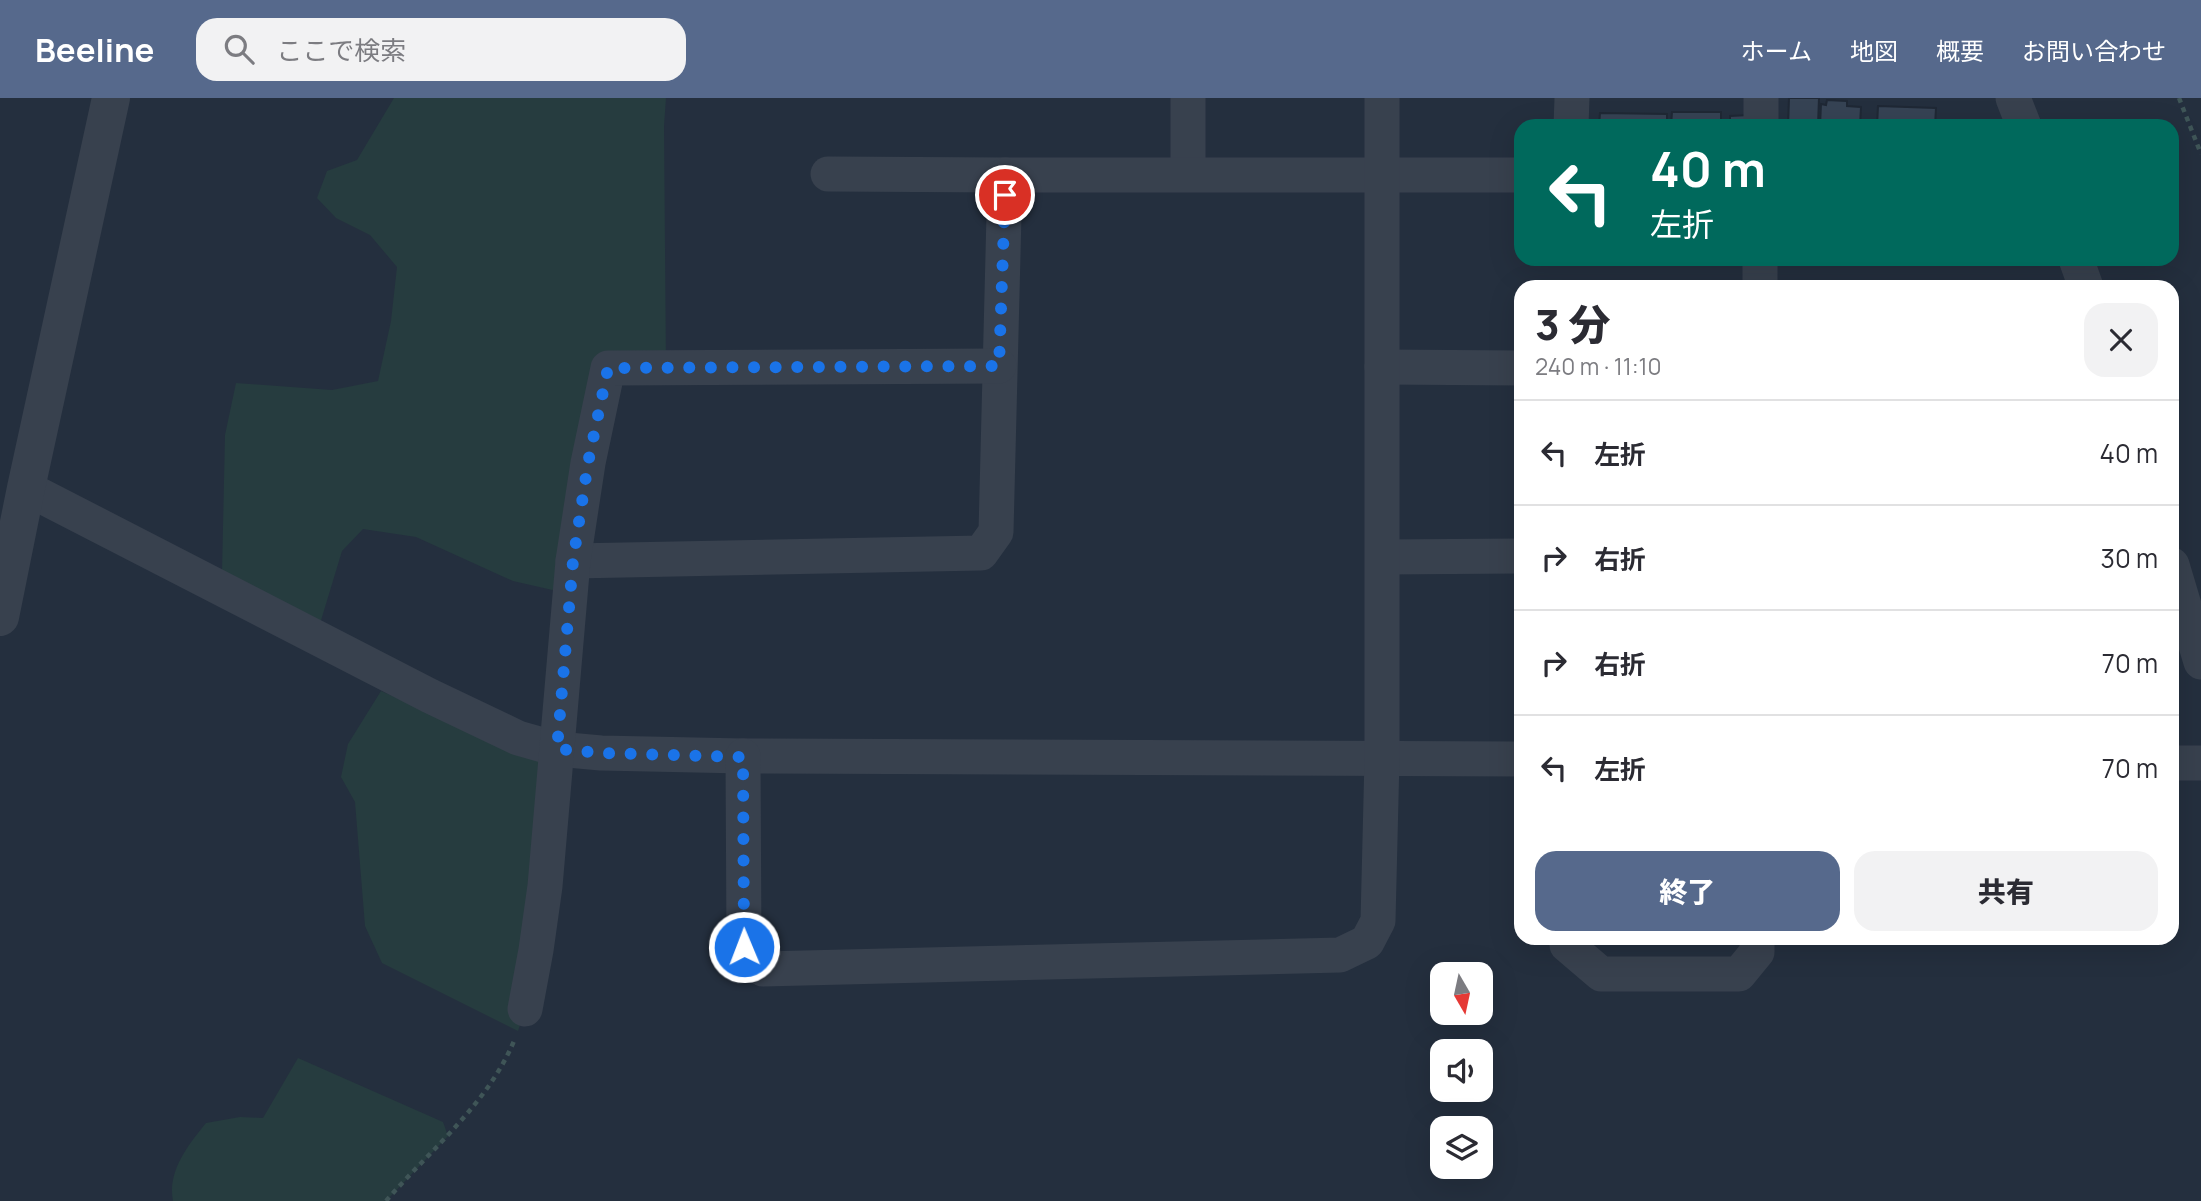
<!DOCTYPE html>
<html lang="ja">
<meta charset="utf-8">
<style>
body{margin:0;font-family:Manrope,"Noto Sans JP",sans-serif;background:#f2f2f3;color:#2b2b33;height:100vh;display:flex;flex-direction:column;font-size:26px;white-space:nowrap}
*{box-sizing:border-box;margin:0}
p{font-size:23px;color:#7c7c81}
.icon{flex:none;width:38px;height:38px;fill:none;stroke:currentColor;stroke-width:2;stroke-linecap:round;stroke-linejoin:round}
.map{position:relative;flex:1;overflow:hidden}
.sheet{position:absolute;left:1514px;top:182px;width:665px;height:665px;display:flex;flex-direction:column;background:#fff;border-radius:21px;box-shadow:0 7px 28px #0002}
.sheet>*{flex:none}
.banner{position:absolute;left:1514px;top:21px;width:665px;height:147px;border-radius:21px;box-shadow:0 7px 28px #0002;background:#00695c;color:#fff;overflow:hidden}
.needle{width:46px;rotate:171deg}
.controls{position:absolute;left:1430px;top:864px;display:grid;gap:14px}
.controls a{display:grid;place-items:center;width:63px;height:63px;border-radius:14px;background:#fff;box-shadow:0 7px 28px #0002;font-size:35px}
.pin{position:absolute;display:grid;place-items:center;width:60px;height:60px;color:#fff;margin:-30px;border:4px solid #fff;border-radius:50%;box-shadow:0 2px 7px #0007}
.me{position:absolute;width:77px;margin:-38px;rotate:359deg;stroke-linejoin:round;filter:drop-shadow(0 0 5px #0008)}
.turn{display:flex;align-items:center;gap:24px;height:147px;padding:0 21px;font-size:32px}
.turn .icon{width:91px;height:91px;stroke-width:2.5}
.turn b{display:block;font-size:49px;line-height:60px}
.round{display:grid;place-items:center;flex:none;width:74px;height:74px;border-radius:21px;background:#f2f2f3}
.overview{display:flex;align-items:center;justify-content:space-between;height:119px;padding:0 21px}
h1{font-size:42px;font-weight:800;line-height:52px}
.primary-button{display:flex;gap:14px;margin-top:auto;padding:14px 21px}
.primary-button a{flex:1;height:80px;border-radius:21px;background:#56698c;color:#fff;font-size:28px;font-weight:800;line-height:80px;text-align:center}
.primary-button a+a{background:#f2f2f3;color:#2b2b33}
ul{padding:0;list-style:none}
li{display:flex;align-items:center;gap:21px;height:105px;padding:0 21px;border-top:2px solid #e1e1e2}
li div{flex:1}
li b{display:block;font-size:26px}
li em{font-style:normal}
header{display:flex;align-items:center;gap:42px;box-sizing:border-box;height:98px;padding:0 35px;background:#56698c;color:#fff}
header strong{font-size:33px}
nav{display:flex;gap:38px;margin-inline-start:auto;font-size:24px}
.search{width:490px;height:63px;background:#f2f2f3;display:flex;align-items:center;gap:18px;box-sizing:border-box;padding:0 24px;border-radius:21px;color:#7c7c81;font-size:26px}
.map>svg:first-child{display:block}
</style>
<header>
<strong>Beeline</strong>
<div class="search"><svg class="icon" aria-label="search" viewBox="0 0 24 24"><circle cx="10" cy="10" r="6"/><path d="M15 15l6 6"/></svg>ここで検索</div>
<nav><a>ホーム</a><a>地図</a><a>概要</a><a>お問い合わせ</a></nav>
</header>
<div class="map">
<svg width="2201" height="1103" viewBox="0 0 2201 1103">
<rect width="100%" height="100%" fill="#242f3e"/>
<g fill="#263c3f">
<polygon points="394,0 666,0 664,28 666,270 608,271 570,496 513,483 416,439 363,431 342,453 319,529 222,475 225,337 236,285 332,292 378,283 391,223 397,169 370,137 336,120 317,100 327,73 357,62"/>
<polygon points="381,593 507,648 547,659 521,924 518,933 382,865 365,828 355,704 341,679 348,646"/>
<path d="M 298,960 L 443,1024 L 448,1038 L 386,1103 L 173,1103 C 167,1073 189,1046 206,1025 L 240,1019 L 263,1020 Z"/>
</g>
<g fill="#364354" stroke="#1f2835" stroke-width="2">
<polygon points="1789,0 1819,0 1818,28 1788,28"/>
<polygon points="1827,2 1847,3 1847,8 1861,9 1860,28 1820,28 1821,6 1826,7"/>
<polygon points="1878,8 1936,10 1935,28 1877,28"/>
<polygon points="1672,14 1721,14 1721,28 1671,28"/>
<polygon points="1600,15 1667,16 1667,28 1599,28"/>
<polygon points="1749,17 1749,28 1730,28 1730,18"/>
</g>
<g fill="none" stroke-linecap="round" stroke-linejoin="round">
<g stroke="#3f5557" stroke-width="4.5" stroke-dasharray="5 5" stroke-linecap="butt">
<polyline points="2179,0 2201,56"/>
<path d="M 386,1103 C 430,1052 487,1007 514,943"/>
</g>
<g stroke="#38414e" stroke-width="35">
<polyline points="1188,0 1188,76"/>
<polyline points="2013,0 2024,28"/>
<polyline points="1571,28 1572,0"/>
<polyline points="1761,28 1761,0"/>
<polyline points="828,76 1005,77"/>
<polyline points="2076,161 2086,189"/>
<polyline points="1760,189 1760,161"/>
<polyline points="1382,269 1521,270"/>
<polyline points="26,390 430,598 518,640 557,651 601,655 743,658 1521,661"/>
<polyline points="1383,459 1521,458"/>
<polyline points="573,463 981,455 996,434 1005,77 1521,77"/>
<polyline points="2172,467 2201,564"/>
<polyline points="743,658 744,849 763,871 1340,857 1367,844 1378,823 1382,660 1382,0"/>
<polyline points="2172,665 2201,665"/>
<polyline points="1567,840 1567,847 1601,876 1739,876 1757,854 1757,840"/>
<polyline points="525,911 536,852 545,788 573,463 588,365 608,270 999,268"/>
</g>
<polyline stroke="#38414e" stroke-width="38" points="0,519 26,390 111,0"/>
</g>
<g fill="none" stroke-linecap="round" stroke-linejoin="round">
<polyline stroke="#1a73e8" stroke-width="12" stroke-dasharray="0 21.6" points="744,849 743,659 601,655 557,651 573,463 588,365 608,270 999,268 1005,97"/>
</g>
</svg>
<div class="controls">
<a><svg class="needle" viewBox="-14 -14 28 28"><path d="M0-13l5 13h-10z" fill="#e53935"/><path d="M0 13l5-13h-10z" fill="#7c7c81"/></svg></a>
<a><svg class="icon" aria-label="sound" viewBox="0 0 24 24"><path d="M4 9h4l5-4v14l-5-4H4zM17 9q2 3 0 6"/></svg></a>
<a><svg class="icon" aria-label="layers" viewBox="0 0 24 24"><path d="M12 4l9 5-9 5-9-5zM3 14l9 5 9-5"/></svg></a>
</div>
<div class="pin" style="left:1005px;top:97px;background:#d93025"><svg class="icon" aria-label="arrive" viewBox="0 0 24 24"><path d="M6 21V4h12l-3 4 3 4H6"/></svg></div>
<svg class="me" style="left:744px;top:849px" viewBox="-20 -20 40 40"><circle r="17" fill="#1a73e8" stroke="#fff" stroke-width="3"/><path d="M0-11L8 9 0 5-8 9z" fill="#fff"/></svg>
<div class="banner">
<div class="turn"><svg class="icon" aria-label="left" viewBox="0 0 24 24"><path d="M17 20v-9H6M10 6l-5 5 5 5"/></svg><div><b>40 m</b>左折</div></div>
</div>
<section class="sheet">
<div class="overview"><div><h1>3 分</h1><p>240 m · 11:10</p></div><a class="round"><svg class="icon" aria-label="close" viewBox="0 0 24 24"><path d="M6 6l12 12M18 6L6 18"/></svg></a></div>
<ul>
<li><svg class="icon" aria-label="left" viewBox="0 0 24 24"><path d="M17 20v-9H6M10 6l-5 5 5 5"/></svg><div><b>左折</b></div><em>40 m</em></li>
<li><svg class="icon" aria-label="right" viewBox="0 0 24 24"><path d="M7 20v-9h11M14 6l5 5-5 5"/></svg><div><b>右折</b></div><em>30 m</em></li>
<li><svg class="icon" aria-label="right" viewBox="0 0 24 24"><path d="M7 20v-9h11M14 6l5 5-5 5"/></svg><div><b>右折</b></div><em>70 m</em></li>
<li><svg class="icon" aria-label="left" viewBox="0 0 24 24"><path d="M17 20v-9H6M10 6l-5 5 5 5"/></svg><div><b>左折</b></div><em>70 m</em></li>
</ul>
<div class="primary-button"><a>終了</a><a>共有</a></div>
</section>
</div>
